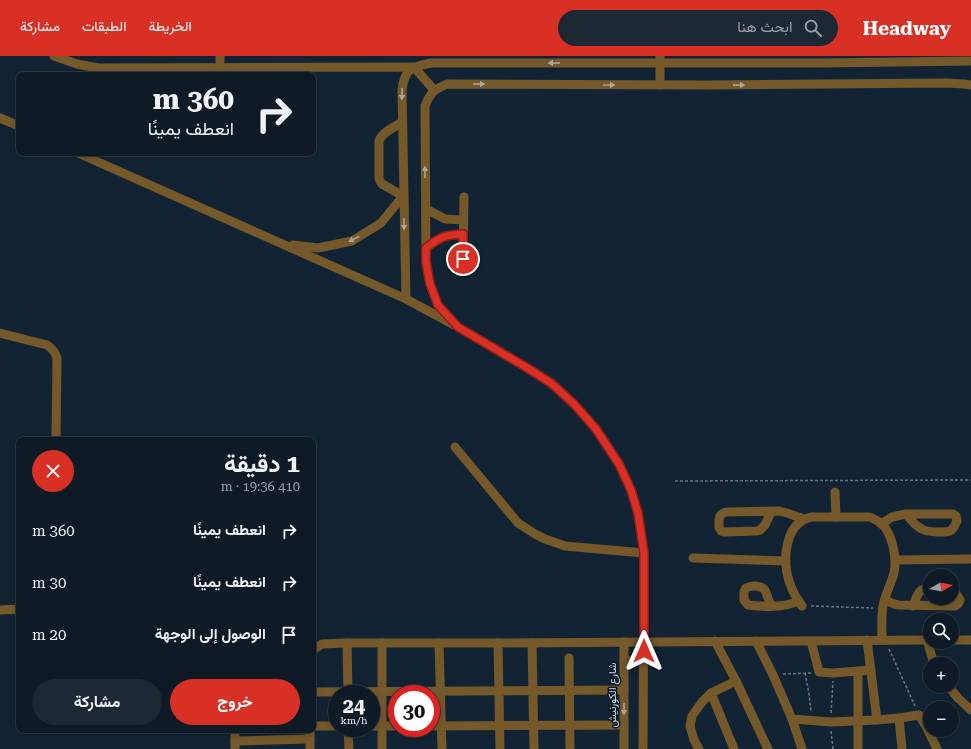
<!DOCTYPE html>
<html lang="ar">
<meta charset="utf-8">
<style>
body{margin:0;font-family:"Roboto Serif",Vazirmatn,serif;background:#1c2833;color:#f1f3f6;direction:rtl;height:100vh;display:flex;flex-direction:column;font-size:15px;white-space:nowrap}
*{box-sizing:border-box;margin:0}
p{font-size:13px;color:#9ba1a7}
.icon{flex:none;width:22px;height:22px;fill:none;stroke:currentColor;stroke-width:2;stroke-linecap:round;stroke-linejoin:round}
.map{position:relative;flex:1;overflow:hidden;direction:ltr}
.side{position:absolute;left:16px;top:381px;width:300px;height:296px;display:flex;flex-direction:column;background:#0e1b27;border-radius:8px;box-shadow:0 2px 6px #0003,0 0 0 1px #2e3944;direction:rtl}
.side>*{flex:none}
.guide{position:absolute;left:16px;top:16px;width:300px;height:84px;border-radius:8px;box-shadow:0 2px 6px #0003,0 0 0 1px #2e3944;direction:rtl;background:#0e1b27;color:#f1f3f6;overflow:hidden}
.needle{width:26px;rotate:80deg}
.controls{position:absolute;left:923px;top:513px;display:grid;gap:8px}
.controls a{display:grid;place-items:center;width:36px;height:36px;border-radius:50%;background:#0e1b27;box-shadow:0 2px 6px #0003,0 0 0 1px #2e3944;font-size:20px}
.speed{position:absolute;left:328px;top:629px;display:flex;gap:8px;font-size:20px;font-weight:700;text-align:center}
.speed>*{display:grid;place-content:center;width:52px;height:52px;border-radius:50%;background:#0e1b27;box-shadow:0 2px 6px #0003,0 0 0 1px #2e3944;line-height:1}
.speed small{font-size:10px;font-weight:400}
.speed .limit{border:6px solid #d22;background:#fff;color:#111}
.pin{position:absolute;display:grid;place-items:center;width:34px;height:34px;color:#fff;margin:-17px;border:2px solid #fff;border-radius:50%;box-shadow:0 1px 4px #0007}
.me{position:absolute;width:44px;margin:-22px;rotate:0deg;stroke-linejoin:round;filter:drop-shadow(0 0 3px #0008)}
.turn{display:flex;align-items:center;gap:14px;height:84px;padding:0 16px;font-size:18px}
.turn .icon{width:52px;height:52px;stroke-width:2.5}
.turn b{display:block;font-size:28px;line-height:34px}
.round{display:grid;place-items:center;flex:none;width:42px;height:42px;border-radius:21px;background:#1c2833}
.head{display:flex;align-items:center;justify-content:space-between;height:68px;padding:0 16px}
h1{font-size:24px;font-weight:700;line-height:30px}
.cta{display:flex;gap:8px;margin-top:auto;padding:8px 16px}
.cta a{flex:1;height:46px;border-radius:24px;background:#d93025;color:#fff;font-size:16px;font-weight:700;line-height:46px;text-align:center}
.cta a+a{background:#1c2833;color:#f1f3f6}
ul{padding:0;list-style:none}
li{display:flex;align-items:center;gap:12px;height:52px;padding:0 16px}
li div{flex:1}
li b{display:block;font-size:15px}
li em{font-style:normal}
header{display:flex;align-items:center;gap:24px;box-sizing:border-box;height:56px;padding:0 20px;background:#d93025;color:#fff}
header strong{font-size:19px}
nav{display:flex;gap:22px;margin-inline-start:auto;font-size:14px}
.search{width:280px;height:36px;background:#1c2833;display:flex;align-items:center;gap:10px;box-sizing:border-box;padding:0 14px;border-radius:22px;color:#9ba1a7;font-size:15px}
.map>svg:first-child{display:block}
</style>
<header>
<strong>Headway</strong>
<div class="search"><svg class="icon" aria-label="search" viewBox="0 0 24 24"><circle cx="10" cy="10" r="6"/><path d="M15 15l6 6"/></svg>ابحث هنا</div>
<nav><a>الخريطة</a><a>الطبقات</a><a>مشاركة</a></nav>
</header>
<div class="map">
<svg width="971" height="693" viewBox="0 0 971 693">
<rect width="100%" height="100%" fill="#122434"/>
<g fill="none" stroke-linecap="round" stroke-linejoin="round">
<g stroke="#667583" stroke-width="1.5" stroke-dasharray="3 2" stroke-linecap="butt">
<polyline points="675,425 971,424"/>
<polyline points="811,550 873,552"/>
<polyline points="889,593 915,650"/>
<polyline points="805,617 809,638 811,655"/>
<polyline points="783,618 811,617"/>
<polyline points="831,657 833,625"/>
<polyline points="831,675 833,693"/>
</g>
<g stroke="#75592a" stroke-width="9">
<polyline points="54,0 77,8 98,12 414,11 434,34"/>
<polyline points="220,0 220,12"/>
<polyline points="660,0 660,29"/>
<polyline points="0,62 19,70"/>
<polyline points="78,97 406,243 458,271 524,310 551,327 574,348 596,373 619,408 631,434 638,457 644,497 643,693"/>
<polyline points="426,153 445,163 463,164"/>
<path d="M 293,189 L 318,192 L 352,185 L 381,167 L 403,140 L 382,128 L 379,123 L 379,85 C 382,76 395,71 402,66"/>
<path d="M 426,192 C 440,181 444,179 463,178"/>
<polyline points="463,203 464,141"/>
<path d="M 406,243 L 402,35 C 404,13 411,11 431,7 L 823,7 L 971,5"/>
<path d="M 453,266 L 438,249 L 430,228 L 426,206 L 425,50 C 431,35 434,34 447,28 L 709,29 L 947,27 L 964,28 L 971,29"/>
<path d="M 0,277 L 47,289 C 52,292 55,296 57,302 L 56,384"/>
<polyline points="455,391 518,467 535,478 545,483 565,490 576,491 644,497"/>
<polyline points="835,436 836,461"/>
<path d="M 771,456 L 765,469 L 760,474 L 757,475 L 724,476 L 721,475 L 719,471 C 719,464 718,458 726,456 L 779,455 L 787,457 L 804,463"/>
<path d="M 881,468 L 892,461 L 906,458 L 953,458 L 956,460 L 957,465 C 955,469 954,473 950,475 C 945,477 926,476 922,473 C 915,470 910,463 906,458"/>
<polyline points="693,502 786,505"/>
<polyline points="895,504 971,503"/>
<polyline points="885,544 894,548 899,549 955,550 958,548 960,544 955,536 952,533"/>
<path d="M 771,550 L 765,534 C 761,529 751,529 746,532 L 744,536 L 744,544 L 748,549 C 765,551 783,552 799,545"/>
<path d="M 802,550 C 796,542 792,534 789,525 C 782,503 785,466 812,461 L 870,461 C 874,463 878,465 881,467 C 893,478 897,503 894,517 C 891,528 885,539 883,550 C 881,561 882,573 882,584"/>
<path d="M 913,550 C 917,540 918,532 930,532"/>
<polyline points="0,554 19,553"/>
<polyline points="927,584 934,608"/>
<polyline points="952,584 971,584"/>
<polyline points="715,585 736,625 768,693"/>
<polyline points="756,585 773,619 792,663 802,693"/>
<polyline points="811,585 819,616 833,617 871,614"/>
<polyline points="347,587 348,638"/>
<polyline points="439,587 442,693"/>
<polyline points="498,587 500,693"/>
<polyline points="532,587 534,693"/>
<polyline points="313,594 322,588 347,587 498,587 930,584"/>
<polyline points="569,602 570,693"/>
<polyline points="624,605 644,604"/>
<polyline points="858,615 858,693"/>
<polyline points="948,630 958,642 971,654"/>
<polyline points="313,636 624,634"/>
<polyline points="711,637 734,693"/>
<polyline points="899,662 919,659 927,672 937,693"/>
<polyline points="792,663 831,666 877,664 867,584"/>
<polyline points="877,664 899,662 902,693"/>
<polyline points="313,670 337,670"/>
<polyline points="371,670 397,670"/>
<polyline points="431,670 624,669"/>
<polyline points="348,672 349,693"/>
<polyline points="235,674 235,693"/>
<polyline points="235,685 310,683"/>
<polyline points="310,693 310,674"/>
<polyline points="382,693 382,587"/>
<polyline points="624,693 624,586"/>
<polyline points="699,693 694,684 690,670 692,660 702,646 711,637 736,625"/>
</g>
</g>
<defs><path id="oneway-solid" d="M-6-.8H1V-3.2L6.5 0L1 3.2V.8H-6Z"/></defs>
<g fill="#aaa69a">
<use href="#oneway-solid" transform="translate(554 7) rotate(180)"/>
<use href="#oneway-solid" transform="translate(479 28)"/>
<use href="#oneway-solid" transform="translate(609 29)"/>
<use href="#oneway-solid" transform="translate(739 29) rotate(-1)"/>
<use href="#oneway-solid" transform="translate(402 38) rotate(91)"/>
<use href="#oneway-solid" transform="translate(425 116) rotate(-90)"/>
<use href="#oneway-solid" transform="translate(404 168) rotate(89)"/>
<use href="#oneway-solid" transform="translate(354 183) rotate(155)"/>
<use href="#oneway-solid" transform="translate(624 653) rotate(90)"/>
</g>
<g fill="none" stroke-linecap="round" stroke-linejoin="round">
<g stroke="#8d1f18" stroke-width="10">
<path id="route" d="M 463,203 L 463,178 C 444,179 440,181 426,192 L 426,206 L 430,228 L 438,249 L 458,271 L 524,310 L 551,327 L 574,348 L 596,373 L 619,408 L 631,434 L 638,457 L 644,497 L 644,595"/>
</g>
<use href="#route" stroke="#d93025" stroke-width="7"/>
</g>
<g text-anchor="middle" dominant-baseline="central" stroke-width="3" stroke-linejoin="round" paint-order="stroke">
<g font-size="11" fill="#ced9e4" stroke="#091b2a">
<text transform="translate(612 639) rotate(-90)">شارع الكورنيش</text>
</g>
</g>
</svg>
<div class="controls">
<a><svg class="needle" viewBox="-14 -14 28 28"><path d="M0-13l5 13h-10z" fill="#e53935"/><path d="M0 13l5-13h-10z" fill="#9ba1a7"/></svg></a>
<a><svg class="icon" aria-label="search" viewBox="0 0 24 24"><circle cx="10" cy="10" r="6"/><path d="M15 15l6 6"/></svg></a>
<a>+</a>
<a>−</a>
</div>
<div class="speed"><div>24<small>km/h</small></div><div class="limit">30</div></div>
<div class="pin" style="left:463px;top:203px;background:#d93025"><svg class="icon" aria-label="arrive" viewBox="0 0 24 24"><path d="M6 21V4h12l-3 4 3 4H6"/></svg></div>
<svg class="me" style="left:644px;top:595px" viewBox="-20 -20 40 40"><path d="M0-17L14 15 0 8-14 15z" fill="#d93025" stroke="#fff" stroke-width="4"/></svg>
<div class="guide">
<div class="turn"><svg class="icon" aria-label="right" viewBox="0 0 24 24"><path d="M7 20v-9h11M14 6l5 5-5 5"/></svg><div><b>360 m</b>انعطف يمينًا</div></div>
</div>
<section class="side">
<div class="head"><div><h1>1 دقيقة</h1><p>410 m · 19:36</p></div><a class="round" style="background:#d93025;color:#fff"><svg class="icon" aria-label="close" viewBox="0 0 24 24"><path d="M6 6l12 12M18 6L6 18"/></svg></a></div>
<ul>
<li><svg class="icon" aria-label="right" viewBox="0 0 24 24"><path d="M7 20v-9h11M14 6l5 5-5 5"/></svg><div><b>انعطف يمينًا</b></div><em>360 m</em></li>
<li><svg class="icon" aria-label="right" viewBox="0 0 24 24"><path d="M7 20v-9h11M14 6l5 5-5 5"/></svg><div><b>انعطف يمينًا</b></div><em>30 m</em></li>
<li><svg class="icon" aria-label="arrive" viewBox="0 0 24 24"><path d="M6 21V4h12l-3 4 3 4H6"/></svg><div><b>الوصول إلى الوجهة</b></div><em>20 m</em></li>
</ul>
<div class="cta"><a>خروج</a><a>مشاركة</a></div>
</section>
</div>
